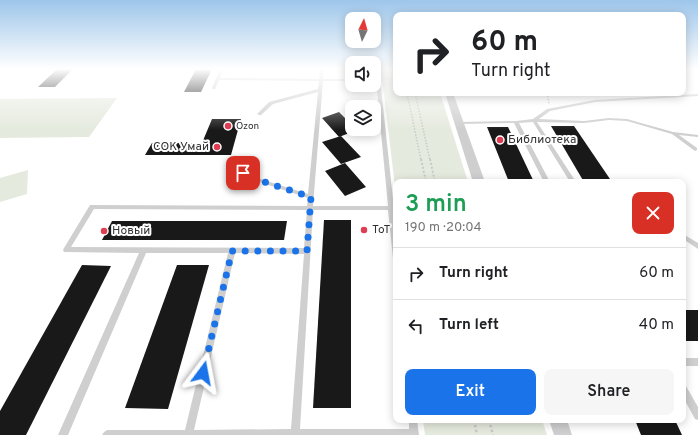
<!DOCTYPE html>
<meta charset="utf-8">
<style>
body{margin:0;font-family:Overpass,sans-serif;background:#f6f6f6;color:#202124;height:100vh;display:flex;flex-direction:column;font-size:15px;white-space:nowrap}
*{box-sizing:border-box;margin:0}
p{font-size:13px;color:#757577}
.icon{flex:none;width:22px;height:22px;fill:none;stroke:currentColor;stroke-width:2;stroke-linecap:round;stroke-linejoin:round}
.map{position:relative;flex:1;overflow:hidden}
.drawer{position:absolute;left:393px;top:179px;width:293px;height:244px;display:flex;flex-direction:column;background:#fff;border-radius:8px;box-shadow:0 2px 10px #0003}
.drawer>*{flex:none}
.banner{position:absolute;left:393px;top:12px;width:293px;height:84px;border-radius:8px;box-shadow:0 2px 10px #0003;background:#fff;color:#202124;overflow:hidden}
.needle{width:26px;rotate:5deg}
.buttons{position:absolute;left:345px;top:12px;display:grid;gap:8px}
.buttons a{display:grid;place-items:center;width:36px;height:36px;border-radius:8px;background:#fff;box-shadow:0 2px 10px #0003;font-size:20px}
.pin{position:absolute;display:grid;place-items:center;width:34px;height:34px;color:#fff;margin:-17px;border-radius:8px;box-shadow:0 2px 6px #0006}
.me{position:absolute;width:44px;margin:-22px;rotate:13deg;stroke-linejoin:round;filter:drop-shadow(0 0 3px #0008)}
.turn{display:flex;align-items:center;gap:14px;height:84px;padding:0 12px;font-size:18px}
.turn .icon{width:52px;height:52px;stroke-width:2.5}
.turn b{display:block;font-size:28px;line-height:34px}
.round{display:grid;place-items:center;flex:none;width:42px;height:42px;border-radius:8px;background:#f6f6f6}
.overview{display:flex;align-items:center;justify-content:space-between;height:68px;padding:0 12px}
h1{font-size:24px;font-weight:600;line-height:30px;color:#1e9e55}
.action{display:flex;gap:8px;margin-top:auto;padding:8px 12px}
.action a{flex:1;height:46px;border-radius:8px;background:#1a73e8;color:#fff;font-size:16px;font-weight:600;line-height:46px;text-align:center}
.action a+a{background:#f6f6f6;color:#202124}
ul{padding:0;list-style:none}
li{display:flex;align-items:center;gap:12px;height:52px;padding:0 12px;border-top:1px solid #e0e0e0}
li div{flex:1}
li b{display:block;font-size:15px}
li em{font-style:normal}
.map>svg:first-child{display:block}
</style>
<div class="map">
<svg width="698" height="435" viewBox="0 0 698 435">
<rect width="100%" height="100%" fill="#fff"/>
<g fill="#e5eade">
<polygon points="381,69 396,69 396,93 440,93 468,182 396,182 396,195"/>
<polygon points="117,98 89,137 0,138 0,99"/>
<polygon points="28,170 27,194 0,202 0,178"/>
<polygon points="423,420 542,420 547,435 425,435"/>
</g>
<g fill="#191919">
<polygon points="57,69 73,69 55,87 38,87"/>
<polygon points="196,69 212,69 201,92 184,92"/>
<polygon points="339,112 352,125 352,129 357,130 339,137 322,118"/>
<polygon points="212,119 241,119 231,155 145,155 152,143 202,143"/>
<polygon points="551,126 574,126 612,182 584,182"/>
<polygon points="487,127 508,127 534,182 509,182"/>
<polygon points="341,136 361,157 341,164 322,142"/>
<polygon points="345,163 366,187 345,196 325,171"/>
<polygon points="324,220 351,220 351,408 313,408"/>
<polygon points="112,221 287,221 284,240 102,240"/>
<polygon points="82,265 111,266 26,435 0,435 0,411"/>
<polygon points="177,265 209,265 168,409 125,408"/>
<rect x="683" y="310" width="15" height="31"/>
<polygon points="635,420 675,420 682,435 641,435"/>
</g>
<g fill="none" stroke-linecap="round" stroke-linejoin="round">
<g stroke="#c9c9c9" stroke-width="1.5" stroke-dasharray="1.5 1.5" stroke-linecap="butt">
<polyline points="385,79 396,79"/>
<polyline points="407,93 421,160"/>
<polyline points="415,93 430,160"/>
<polyline points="547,93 549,104"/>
</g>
<g stroke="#c9c9c9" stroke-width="2" stroke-dasharray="2 2" stroke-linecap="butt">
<polyline points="421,159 426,182"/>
<polyline points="430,159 435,182"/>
</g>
<g stroke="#c9c9c9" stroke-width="2.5" stroke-dasharray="2.5 2.5" stroke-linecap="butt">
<polyline points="474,420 477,435"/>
<polyline points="489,420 493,435"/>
</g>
<g fill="#cfcfcf" fill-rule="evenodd">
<path d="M 220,69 L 224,69 L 220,78 L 319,79 L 320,69 L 324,69 L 323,79 L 352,79 L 352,81 L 323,81 L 313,206 L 388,206 L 375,69 L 379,69 L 396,227 L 396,261 L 394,260 L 393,258 L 388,210 L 313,210 L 300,429 L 409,429 L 409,420 L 417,420 L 419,435 L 102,435 L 104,432 L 107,430 L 185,430 L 228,253 L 146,253 L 68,435 L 58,435 L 139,253 L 64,252 L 63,250 L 64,248 L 90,205 L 307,206 L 308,198 L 250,179 L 240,173 L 243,171 L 254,177 L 308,194 L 318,92 L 273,104 L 261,115 L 259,115 L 257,114 L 269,102 L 318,89 L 319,81 L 219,80 L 215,89 L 213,89 L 212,88 ZM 94,209 L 307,210 L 304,248 L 71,247 ZM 235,253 L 304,254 L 291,429 L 194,430 Z"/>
<polygon points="698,94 698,96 595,102 550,111 539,119 584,121 609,118 627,119 673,132 698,135 698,137 679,135 697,148 697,150 695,151 672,134 627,121 609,120 584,123 537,122 576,182 570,182 533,122 519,123 550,182 544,182 514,123 459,124 457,123 459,122 516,121 533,119 547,109 595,100"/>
<polygon points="683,234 698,243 698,249 683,239"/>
<rect x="683" y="358" width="15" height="8"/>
<polygon points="683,385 686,386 698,407 698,420 695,419 683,397"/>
</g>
<g fill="#cfcfcf" fill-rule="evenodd">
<polygon points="445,93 453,93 485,182 473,182"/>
<polygon points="549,420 567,420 572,435 554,435"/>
</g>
</g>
<linearGradient id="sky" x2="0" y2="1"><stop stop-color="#9dc6ea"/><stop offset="0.53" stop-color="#fff"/><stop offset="1" stop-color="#fff" stop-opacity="0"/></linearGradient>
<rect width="698" height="130" fill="url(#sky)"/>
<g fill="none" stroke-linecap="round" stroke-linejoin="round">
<polyline stroke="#1a73e8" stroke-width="7" stroke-dasharray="0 12.6" points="203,373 232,251 307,251 311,197 252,178 243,173"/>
</g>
<g fill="#df3d52" stroke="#fff" stroke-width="1.5">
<circle cx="228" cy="126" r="4"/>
<circle cx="500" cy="140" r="4"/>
<circle cx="217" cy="147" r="4"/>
<circle cx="364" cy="230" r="4"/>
<circle cx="104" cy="231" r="4"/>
</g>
<g text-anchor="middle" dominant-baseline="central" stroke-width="4" stroke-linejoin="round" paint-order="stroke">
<g font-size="10" fill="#323232" stroke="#fff" text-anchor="start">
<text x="236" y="126">Ozon</text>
</g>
<g font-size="12" fill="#323232" stroke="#fff" text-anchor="start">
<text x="508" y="140">Библиотека</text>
<text x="209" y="147" text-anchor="end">СОК Умай</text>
<text x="372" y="230">ТоТ</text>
<text x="112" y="231">Новый</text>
</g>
</g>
</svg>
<div class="buttons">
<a><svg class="needle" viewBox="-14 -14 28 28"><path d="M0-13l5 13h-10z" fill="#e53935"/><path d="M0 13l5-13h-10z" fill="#757577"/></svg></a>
<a><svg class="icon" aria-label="sound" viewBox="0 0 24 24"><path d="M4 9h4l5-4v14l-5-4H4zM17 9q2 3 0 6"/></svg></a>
<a><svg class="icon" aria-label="layers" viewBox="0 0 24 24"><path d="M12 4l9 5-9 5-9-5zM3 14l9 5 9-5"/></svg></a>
</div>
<div class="pin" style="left:243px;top:173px;background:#d93025"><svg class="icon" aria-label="arrive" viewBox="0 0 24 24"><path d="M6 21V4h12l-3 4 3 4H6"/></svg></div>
<svg class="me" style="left:203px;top:373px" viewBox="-20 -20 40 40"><path d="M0-17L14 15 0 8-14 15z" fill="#1a73e8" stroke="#fff" stroke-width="4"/></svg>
<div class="banner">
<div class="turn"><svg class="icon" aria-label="right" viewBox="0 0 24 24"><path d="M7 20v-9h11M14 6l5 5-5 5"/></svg><div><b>60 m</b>Turn right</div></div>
</div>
<section class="drawer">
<div class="overview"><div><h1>3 min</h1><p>190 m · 20:04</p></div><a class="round" style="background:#d93025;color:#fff"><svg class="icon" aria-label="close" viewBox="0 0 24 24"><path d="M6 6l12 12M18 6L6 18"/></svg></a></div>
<ul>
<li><svg class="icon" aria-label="right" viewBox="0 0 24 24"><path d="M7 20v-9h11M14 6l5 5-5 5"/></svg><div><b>Turn right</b></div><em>60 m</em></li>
<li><svg class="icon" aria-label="left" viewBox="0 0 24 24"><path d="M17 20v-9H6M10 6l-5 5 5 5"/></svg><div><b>Turn left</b></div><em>40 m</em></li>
</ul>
<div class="action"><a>Exit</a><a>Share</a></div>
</section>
</div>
